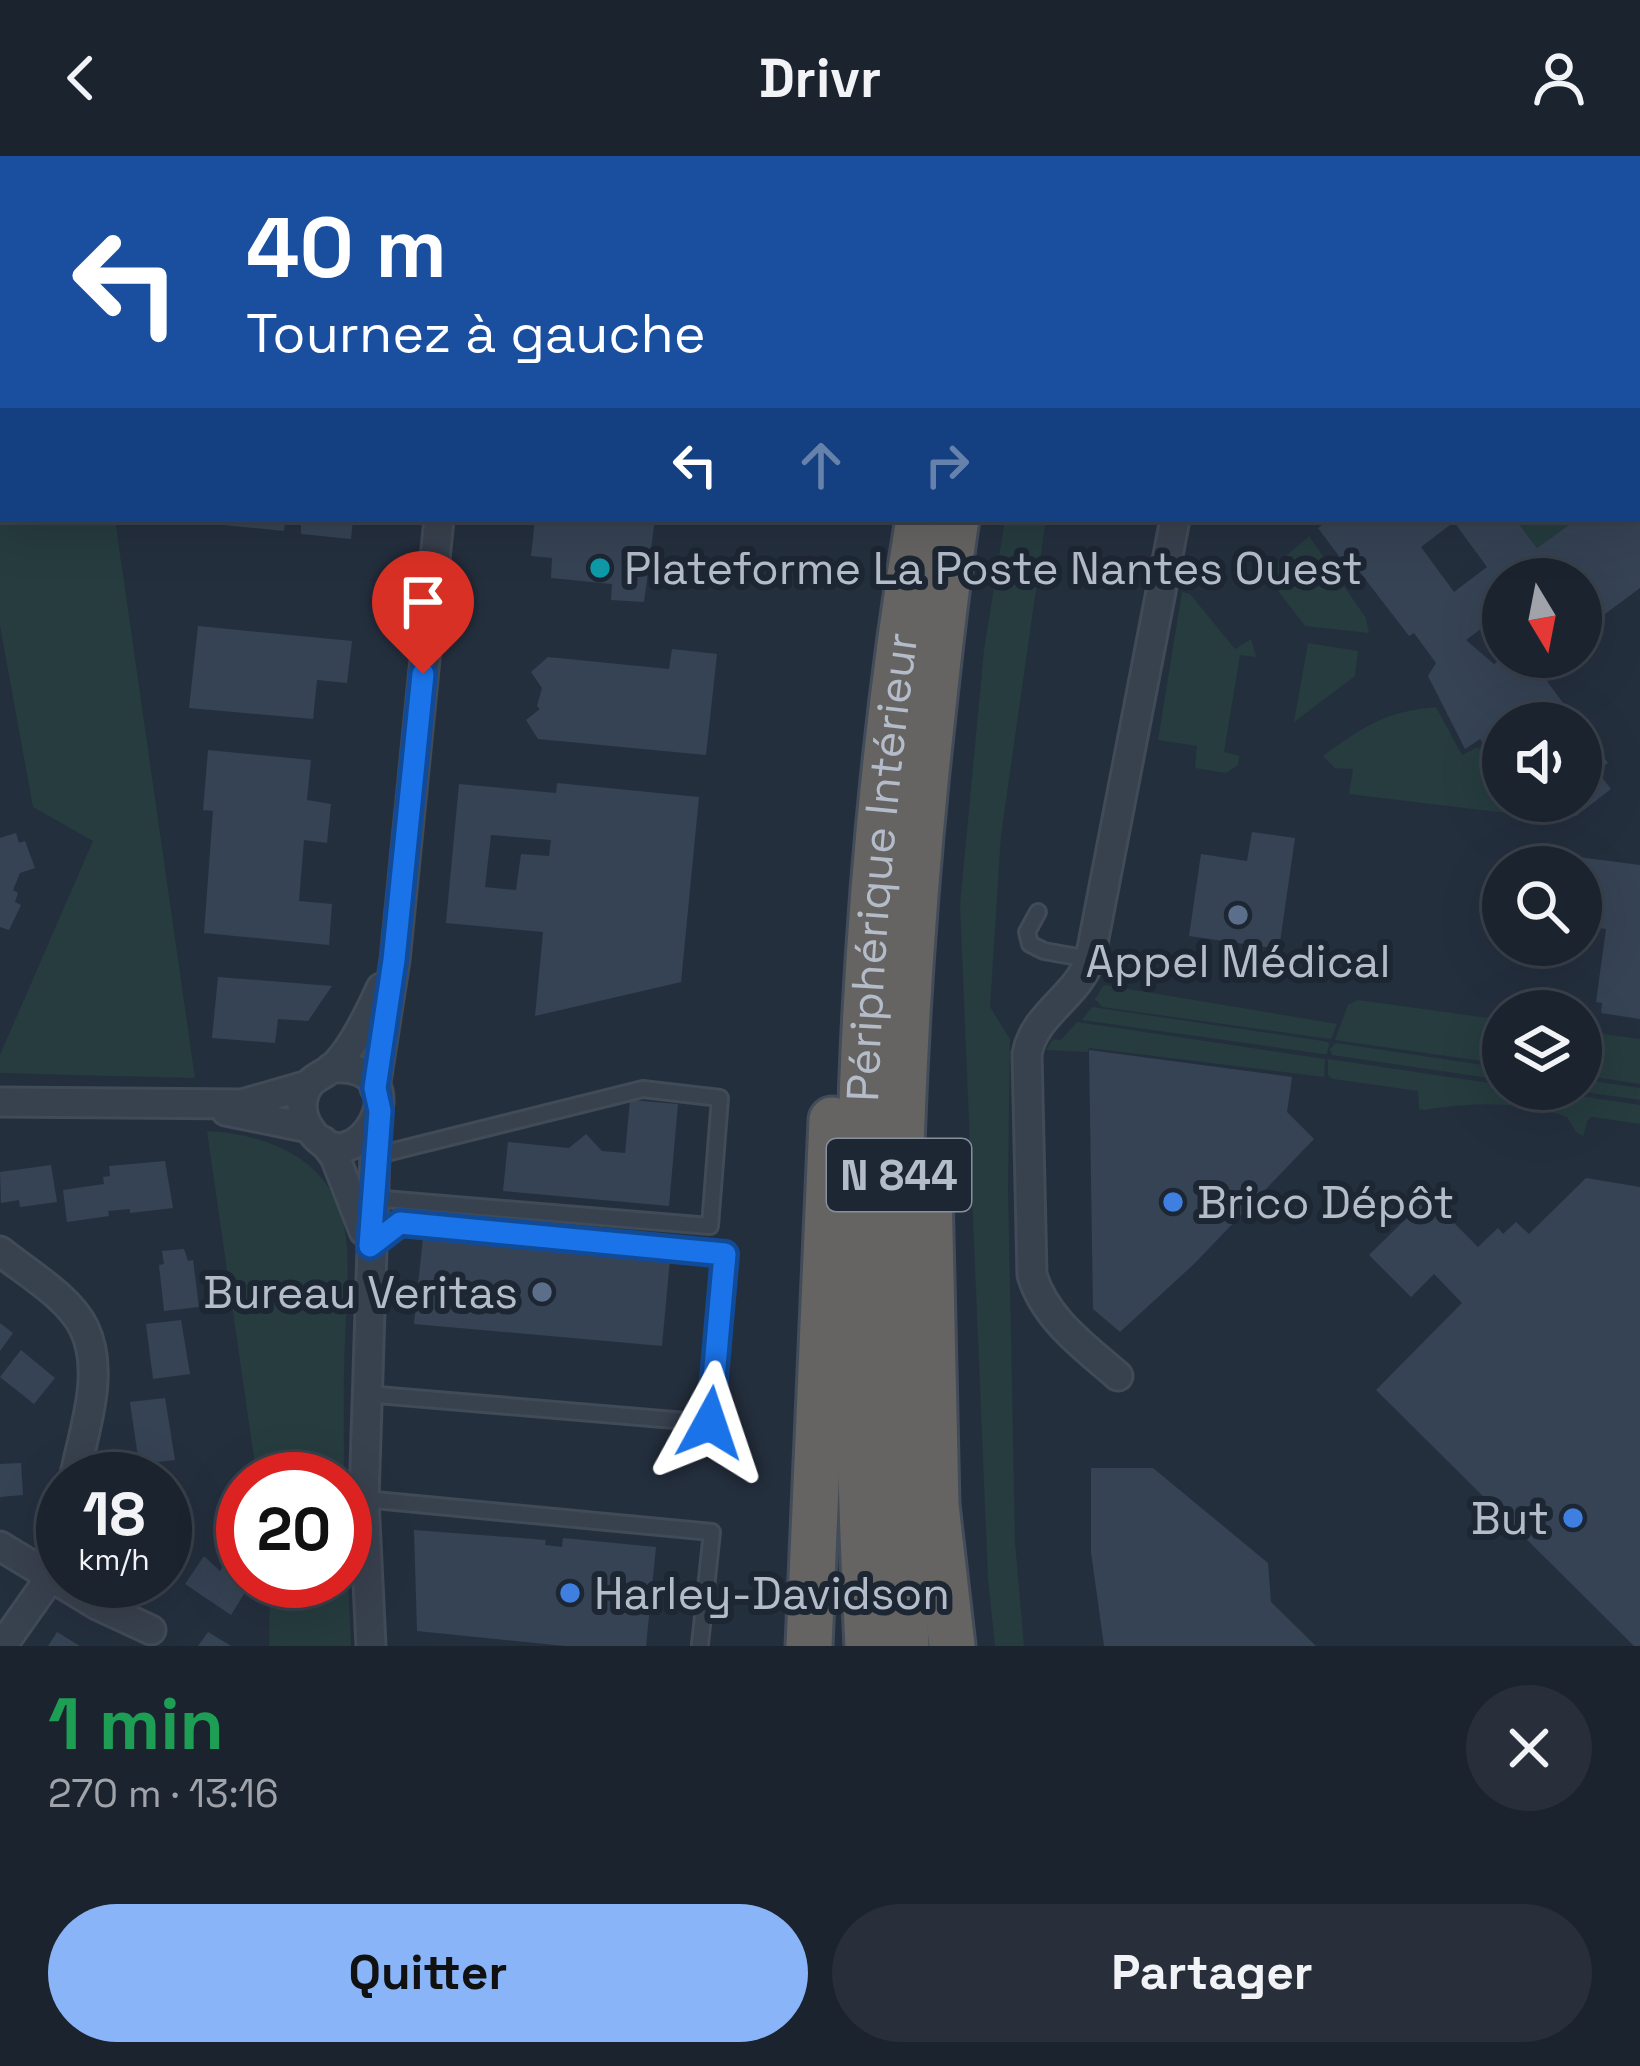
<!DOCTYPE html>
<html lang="fr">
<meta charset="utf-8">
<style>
body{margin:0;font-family:"Space Grotesk",sans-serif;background:#282f3a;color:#f1f3f6;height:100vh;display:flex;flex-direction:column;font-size:45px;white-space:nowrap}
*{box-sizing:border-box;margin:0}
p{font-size:39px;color:#a0a4aa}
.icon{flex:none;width:66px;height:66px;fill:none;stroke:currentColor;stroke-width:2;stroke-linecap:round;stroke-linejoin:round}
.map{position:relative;height:1490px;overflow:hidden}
.details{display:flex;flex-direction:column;background:#1b232e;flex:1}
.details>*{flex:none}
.guide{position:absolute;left:0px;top:0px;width:1641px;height:366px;box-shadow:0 12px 48px #0002,0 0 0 3px #39404a;background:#1a4fa0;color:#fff;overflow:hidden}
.needle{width:78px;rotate:170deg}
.tools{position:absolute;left:1482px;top:402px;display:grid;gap:24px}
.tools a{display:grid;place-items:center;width:120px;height:120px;border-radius:50%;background:#1b232e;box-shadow:0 12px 48px #0002,0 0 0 3px #39404a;font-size:60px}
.speed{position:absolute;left:36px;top:1296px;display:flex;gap:24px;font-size:60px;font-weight:700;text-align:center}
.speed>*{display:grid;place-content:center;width:156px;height:156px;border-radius:50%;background:#1b232e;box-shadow:0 12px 48px #0002,0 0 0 3px #39404a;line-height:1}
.speed small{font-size:30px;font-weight:400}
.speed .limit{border:18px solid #d22;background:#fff;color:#111}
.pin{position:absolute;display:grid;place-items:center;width:102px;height:102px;color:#fff;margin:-123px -51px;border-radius:50% 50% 50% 0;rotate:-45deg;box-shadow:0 0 12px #0007}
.pin .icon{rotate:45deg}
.me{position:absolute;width:132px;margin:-66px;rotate:5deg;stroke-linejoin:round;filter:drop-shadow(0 0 9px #0008)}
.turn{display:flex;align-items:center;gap:42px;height:252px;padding:0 48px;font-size:54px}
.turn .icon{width:156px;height:156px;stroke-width:2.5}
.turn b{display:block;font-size:84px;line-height:102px}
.lanes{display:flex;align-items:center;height:114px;padding:0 48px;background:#0003;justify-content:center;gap:60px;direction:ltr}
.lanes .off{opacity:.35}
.round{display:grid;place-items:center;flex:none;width:126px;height:126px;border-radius:63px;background:#282f3a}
.headline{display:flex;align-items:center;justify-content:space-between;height:204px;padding:0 48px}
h1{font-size:72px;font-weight:600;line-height:90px;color:#1e9e55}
.cta{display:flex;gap:24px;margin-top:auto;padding:24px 48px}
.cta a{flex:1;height:138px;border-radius:72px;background:#8ab4f8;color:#111;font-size:48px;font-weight:600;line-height:138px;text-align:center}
.cta a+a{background:#282f3a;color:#f1f3f6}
header{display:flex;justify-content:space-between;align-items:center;height:156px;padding:0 48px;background:#1b232e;font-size:54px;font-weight:600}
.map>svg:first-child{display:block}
</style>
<header><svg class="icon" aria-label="back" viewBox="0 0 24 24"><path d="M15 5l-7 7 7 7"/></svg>Drivr<svg class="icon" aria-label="person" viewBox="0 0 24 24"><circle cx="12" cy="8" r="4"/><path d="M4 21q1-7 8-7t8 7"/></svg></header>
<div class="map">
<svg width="1640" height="1490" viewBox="0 0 1640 1490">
<rect width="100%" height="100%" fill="#242f3e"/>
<g fill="#263c3f">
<polygon points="0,0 94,0 3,3 3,363 115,363 195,922 0,917 0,899 93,685 33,651 0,470"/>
<polygon points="1005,363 1046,363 1001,679 990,851 1010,883 1008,1030 1015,1386 1024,1490 995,1490 988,1423 960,749 984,494"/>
<polygon points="1515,363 1577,363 1537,392"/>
<polygon points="1309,380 1366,462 1369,477 1305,470 1265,418"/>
<polygon points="1182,436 1190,438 1235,493 1251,483 1256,501 1240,499 1224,596 1239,600 1238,609 1226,617 1195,612 1197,590 1158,584"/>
<polygon points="1308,487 1358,495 1355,520 1294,566"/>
<path d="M 1436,551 L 1462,599 L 1478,591 L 1503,624 L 1503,645 L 1519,645 L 1530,660 L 1349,638 L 1353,613 L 1335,612 L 1323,600 C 1364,570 1384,556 1436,551 Z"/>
<polygon points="1104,829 1337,868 1331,883 1102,851 1095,843"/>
<polygon points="1358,844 1503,864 1503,908 1335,884 1348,849"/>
<polygon points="1092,851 1323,885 1329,887 1327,898 1323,898 1082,864"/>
<polygon points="1077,866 1325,903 1324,921 1089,892 1087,896 1046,894 1053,883 1061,884"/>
<polygon points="1581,875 1640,883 1640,928 1581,919"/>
<polygon points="1336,887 1503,912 1503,924 1332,899 1330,893"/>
<path d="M 1328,903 L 1503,929 L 1503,933 L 1533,933 L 1640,949 L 1640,968 L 1592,961 L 1588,963 L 1583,980 L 1576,976 L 1567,961 C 1520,945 1472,946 1424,954 L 1419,953 L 1418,935 L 1333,923 L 1328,919 Z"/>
<polygon points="1581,923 1640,932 1640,944 1563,933 1581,933"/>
<path d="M 207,975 C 279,979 343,1010 347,1092 C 349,1122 346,1154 345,1184 C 343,1230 344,1277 344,1323 L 257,1323 Z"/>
<polygon points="345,1363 351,1490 269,1490 270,1425 345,1425"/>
</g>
<g fill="#364354" fill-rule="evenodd">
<polygon points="193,363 353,363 351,383 301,378 301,368 285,366 284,375 193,366"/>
<polygon points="535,363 655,363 644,446 611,444 612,428 551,422 552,402 531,400"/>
<path d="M 1330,363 L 1515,363 L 1537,392 L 1577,363 L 1640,363 L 1640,432 L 1581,476 L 1581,423 L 1503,423 L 1503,468 L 1497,461 L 1466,484 L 1494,508 L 1504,501 L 1529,501 L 1578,567 L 1503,567 L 1503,615 L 1480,583 L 1465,593 L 1428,520 L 1436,507 L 1414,477 L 1409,480 L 1356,411 L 1350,415 L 1318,372 ZM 1454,366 L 1487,411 L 1454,436 L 1421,391 Z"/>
<polygon points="198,470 352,485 347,527 317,524 313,563 189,552"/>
<polygon points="672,493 717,498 706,599 538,583 526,564 540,553 537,550 542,532 531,516 548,501 669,513"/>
<polygon points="1581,571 1608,607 1597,615 1611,633 1576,660 1566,659 1555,646 1536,660 1525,645 1581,645"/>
<polygon points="208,594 311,604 307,644 331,648 327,687 304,684 299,745 332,748 329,789 204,777 213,655 203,654"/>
<path d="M 557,627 L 699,641 L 681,826 L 535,860 L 543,776 L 446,767 L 459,628 L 556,637 ZM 491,679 L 551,684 L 549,700 L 521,698 L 516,734 L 485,731 Z"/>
<polygon points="1252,676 1295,682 1279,793 1189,780 1201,698 1247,705"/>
<polygon points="16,677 19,687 25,685 35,712 20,717 13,734 18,737 15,746 21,749 9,774 0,771 0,682"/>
<polygon points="1563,699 1640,709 1640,863 1601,857 1602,847 1596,846 1606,773 1586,770 1590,744 1581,743 1581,711 1561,711"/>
<polygon points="218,821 332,830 308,865 278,863 275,887 212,882"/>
<polygon points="1089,894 1292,921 1287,956 1314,983 1194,1108 1120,1176 1093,1153"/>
<polygon points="630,944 678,948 669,1050 503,1035 508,986 569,992 586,978 602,995 625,997"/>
<polygon points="165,1005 173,1052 130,1057 130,1053 108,1055 109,1060 67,1066 63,1034 104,1028 103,1021 110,1020 109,1010"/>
<polygon points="51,1009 57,1046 20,1051 19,1044 1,1047 0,1016"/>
<polygon points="1586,1022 1640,1031 1640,1490 1634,1490 1376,1234 1462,1147 1434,1118 1411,1141 1369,1099 1428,1041 1478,1091 1498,1072 1503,1078 1516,1066 1529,1078"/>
<polygon points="423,1081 670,1103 662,1190 414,1168"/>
<polygon points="184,1093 188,1105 193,1104 199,1151 164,1155 159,1109 164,1108 162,1095"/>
<polygon points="181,1164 190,1218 153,1223 146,1168"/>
<polygon points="0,1167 13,1177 0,1195"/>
<polygon points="21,1194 55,1222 34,1248 0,1221"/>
<polygon points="165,1242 175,1304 139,1308 130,1246"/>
<polygon points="21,1307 23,1339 0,1341 0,1308"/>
<polygon points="1091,1312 1153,1312 1268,1407 1271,1446 1316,1490 1104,1490 1091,1396"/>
<polygon points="414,1374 546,1384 545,1389 562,1391 563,1382 656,1391 646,1490 565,1490 417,1475"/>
<polygon points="204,1400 220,1415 227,1404 243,1415 243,1425 252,1425 231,1459 185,1428"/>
<polygon points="57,1476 80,1490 48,1490"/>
<polygon points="208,1476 231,1490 198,1490"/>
</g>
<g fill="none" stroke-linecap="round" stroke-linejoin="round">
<g stroke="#414a57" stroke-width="20">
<g id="service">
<polyline points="1038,756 1027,776 1030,788 1044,795 1089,803"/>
<polyline points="372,1042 710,1070 720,942 643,933 374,1000"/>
<polyline points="366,1238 710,1267 725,1098 400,1067 372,1089"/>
<polyline points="364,1343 712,1376 700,1488"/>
</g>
</g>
<g stroke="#414a57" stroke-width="33">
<g id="minor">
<polyline points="474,3 475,0"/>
<polyline points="1229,3 1229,0"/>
<polyline points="1248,3 1249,0"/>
<path d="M 331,912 C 429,906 354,1041 309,972 C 302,961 300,948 305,936 C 311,921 321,921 332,912 C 350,897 371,854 381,832"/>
<polyline points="375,932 395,804 439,363"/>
<polyline points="0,946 242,948 308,929"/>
<polyline points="226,955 309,972"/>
<polyline points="323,985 335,1001 364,1075"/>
<path d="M 0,1095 C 27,1117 69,1141 84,1172 C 106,1217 83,1277 74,1323"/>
<path d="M 1118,1220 C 1085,1191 1045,1163 1032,1119 L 1027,898 C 1034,858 1078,840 1090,803 L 1175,363"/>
<polyline points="0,1390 97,1449 151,1474"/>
<polyline points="2,1490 50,1422 63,1380"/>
<polyline points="371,1490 364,1343 376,967"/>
</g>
</g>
<g stroke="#434c59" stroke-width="51">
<g id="trunk">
<polyline points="986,3 987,0"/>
<polyline points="1026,3 1026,0"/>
<polyline points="929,1032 936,1349 952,1490"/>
<polyline points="809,1490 832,964"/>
<path id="s1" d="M 868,1490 C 848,1114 857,735 919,363"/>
<path d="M 906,1490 C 890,1198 897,907 926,616 C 935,532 943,447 956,363"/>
</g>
</g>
<use href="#service" stroke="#38414e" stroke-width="14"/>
<use href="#minor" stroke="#38414e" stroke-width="27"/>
<use href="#trunk" stroke="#656462" stroke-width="45"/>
</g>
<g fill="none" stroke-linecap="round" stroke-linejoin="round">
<g stroke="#114b97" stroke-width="30">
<polyline id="route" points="423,518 394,804 375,932 380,955 370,1090 400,1067 725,1098 710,1267"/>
</g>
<use href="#route" stroke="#1a73e8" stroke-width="21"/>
</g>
<circle fill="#0f9aa8" stroke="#1d2633" stroke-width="4.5" cx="600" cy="412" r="12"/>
<g fill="#5c6f8a" stroke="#1d2633" stroke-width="4.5">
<circle cx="1238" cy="759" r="12"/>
<circle cx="542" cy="1136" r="12"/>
</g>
<g fill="#3f7fe0" stroke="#1d2633" stroke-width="4.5">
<circle cx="1173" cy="1046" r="12"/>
<circle cx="1573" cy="1362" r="12"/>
<circle cx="570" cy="1437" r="12"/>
</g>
<g text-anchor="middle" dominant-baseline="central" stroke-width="12" stroke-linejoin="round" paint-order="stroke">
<rect fill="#1d2633" stroke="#878f9c" stroke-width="3" x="827" y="983" width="144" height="72" rx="9"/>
<g font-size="42" font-weight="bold" fill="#b4bcc9">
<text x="899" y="1019">N 844</text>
</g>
<g font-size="45" fill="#b4bcc9" stroke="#1d2633" text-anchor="start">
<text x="624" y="412">Plateforme La Poste Nantes Ouest</text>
<text x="1238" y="805" text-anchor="middle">Appel Médical</text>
<text x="1197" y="1046">Brico Dépôt</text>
<text x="518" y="1136" text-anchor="end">Bureau Veritas</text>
<text x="1549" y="1362" text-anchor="end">But</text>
<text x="594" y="1437">Harley-Davidson</text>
</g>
<g font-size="45" fill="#b4bcc9" stroke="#1d2633">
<text stroke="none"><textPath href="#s1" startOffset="780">Périphérique Intérieur</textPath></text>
</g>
</g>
</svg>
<div class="tools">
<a><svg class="needle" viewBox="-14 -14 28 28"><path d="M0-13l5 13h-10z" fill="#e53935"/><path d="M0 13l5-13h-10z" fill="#a0a4aa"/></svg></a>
<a><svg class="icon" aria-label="sound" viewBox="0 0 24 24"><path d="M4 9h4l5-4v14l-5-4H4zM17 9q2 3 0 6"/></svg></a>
<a><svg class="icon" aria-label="search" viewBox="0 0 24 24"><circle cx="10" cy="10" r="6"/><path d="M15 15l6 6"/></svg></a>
<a><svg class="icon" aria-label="layers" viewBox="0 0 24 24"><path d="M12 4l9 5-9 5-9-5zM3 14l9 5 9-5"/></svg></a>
</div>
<div class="speed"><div>18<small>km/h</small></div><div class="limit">20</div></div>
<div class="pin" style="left:423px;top:518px;background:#d93025"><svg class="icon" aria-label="arrive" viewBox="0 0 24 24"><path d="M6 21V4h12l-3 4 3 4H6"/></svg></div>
<svg class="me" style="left:710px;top:1267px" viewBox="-20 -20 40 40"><path d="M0-17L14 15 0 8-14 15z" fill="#1a73e8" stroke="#fff" stroke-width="4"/></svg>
<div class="guide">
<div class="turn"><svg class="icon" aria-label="left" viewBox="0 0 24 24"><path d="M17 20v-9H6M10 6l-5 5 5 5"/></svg><div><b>40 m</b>Tournez à gauche</div></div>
<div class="lanes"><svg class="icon" aria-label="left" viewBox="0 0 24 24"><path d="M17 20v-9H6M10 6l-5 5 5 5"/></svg><svg class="icon off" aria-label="ahead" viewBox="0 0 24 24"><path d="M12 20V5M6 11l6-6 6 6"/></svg><svg class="icon off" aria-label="right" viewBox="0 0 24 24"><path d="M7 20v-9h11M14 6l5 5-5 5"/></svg></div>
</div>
</div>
<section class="details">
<div class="headline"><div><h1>1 min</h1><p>270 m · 13:16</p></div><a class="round"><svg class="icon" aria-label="close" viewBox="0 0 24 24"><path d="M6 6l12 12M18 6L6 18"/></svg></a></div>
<div class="cta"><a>Quitter</a><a>Partager</a></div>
</section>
